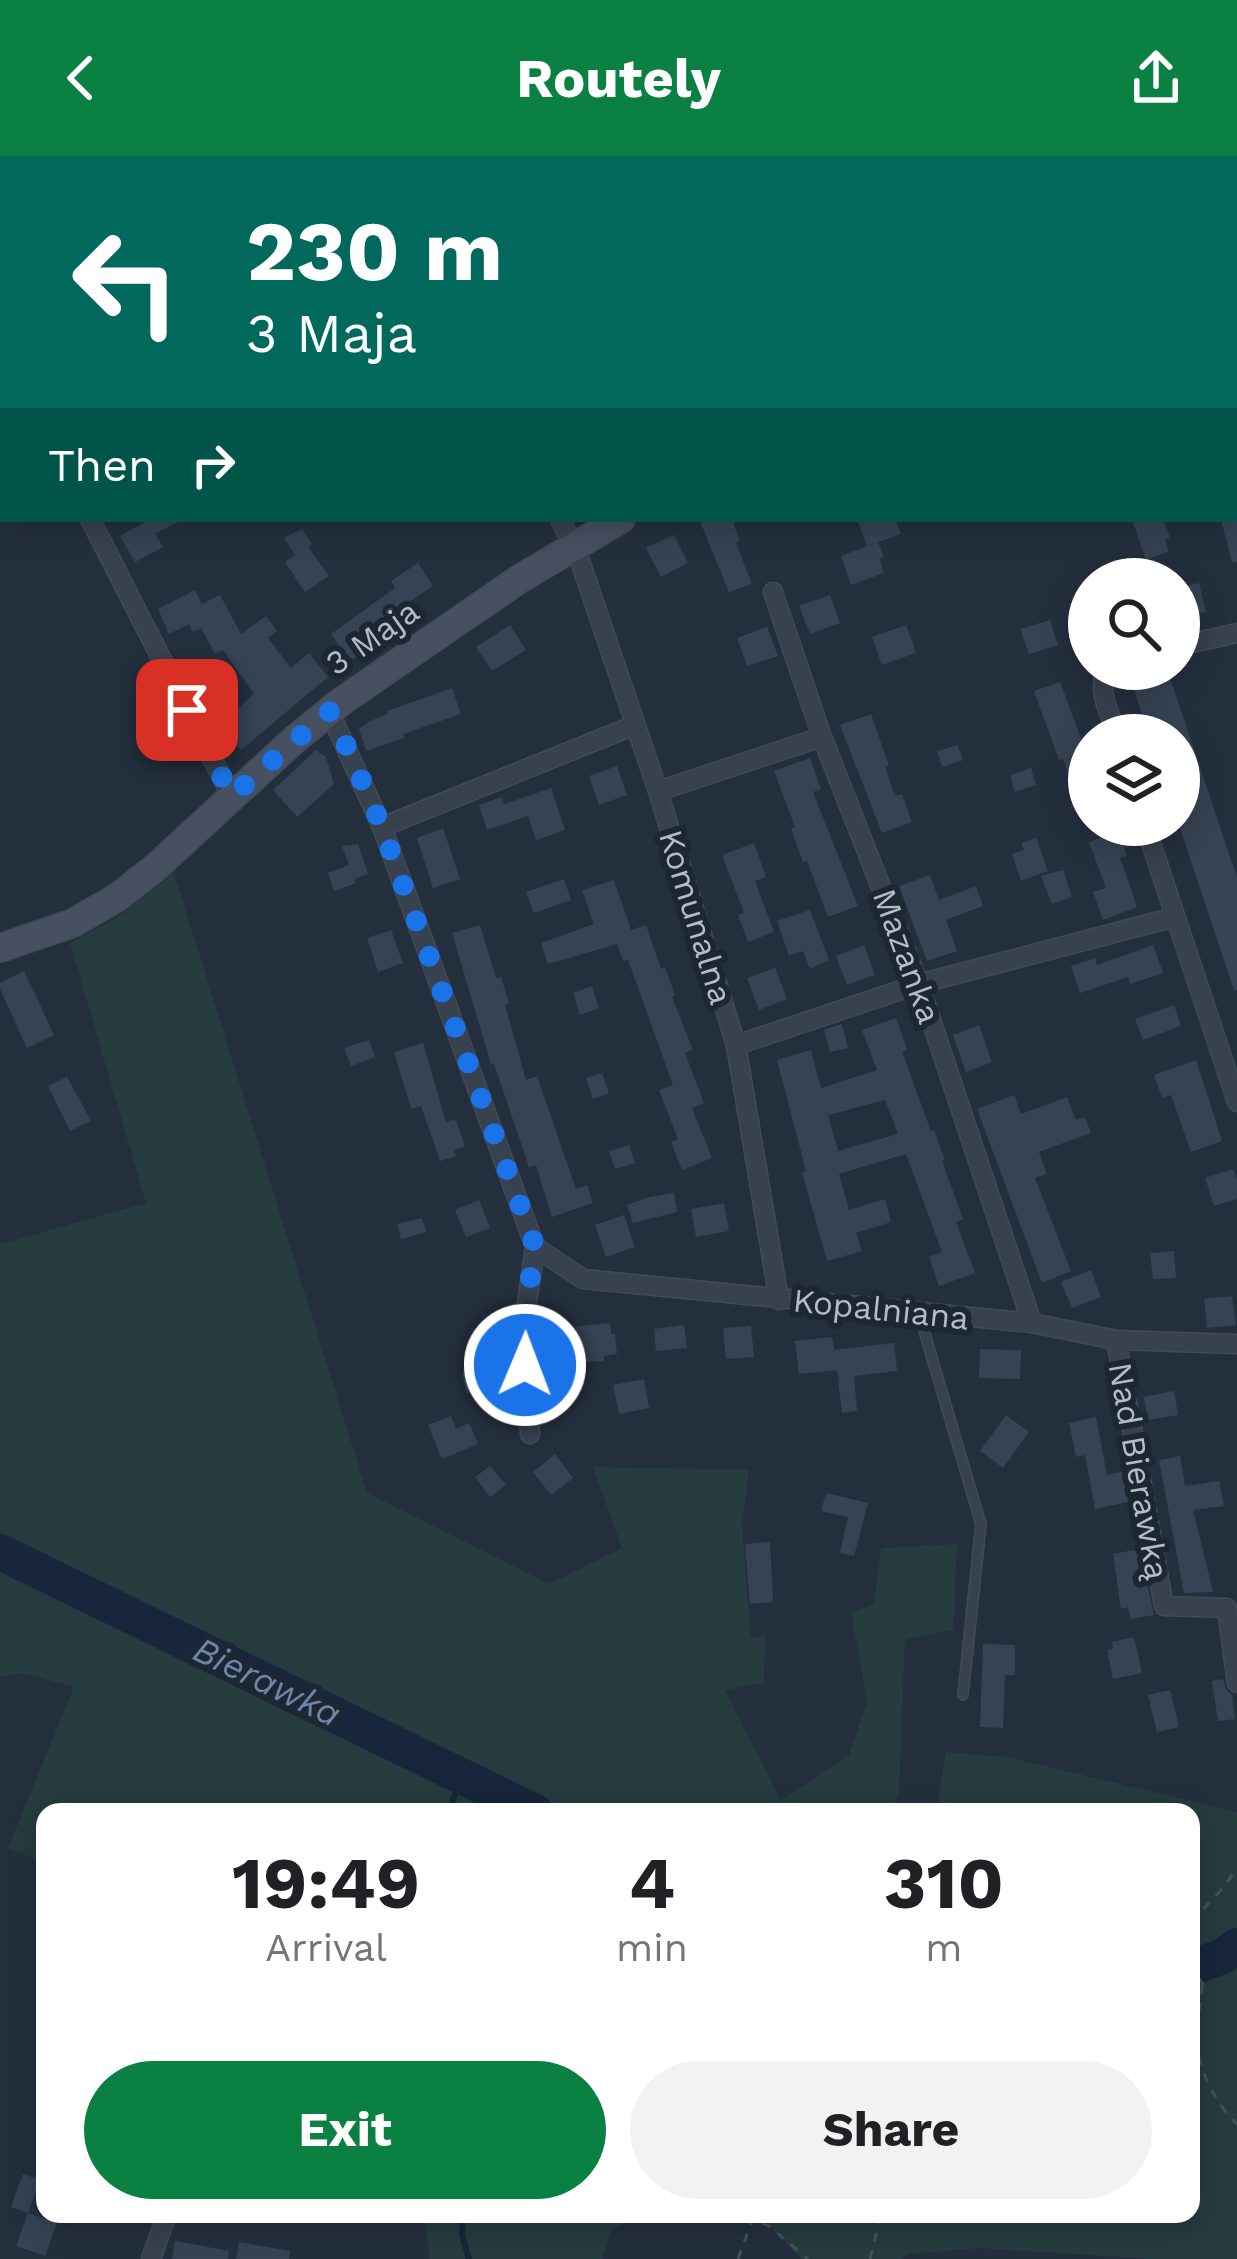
<!DOCTYPE html>
<meta charset="utf-8">
<style>
body{margin:0;font-family:"Work Sans",sans-serif;background:#f2f2f2;color:#202124;height:100vh;display:flex;flex-direction:column;font-size:45px;white-space:nowrap}
*{box-sizing:border-box;margin:0}
p{font-size:39px;color:#757577}
.icon{flex:none;width:66px;height:66px;fill:none;stroke:currentColor;stroke-width:2;stroke-linecap:round;stroke-linejoin:round}
.map{position:relative;flex:1;overflow:hidden}
.drawer{position:absolute;left:36px;top:1647px;width:1164px;height:420px;display:flex;flex-direction:column;background:#fff;border-radius:24px;box-shadow:0 6px 30px #0003}
.drawer>*{flex:none}
.guide{position:absolute;left:0px;top:0px;width:1239px;height:366px;box-shadow:0 6px 30px #0003;background:#00695c;color:#fff;overflow:hidden}
.tools{position:absolute;left:1068px;top:402px;display:grid;gap:24px}
.tools a{display:grid;place-items:center;width:132px;height:132px;border-radius:50%;background:#fff;box-shadow:0 6px 30px #0003;font-size:60px}
.pin{position:absolute;display:grid;place-items:center;width:102px;height:102px;color:#fff;margin:-51px;border-radius:24px;box-shadow:0 6px 18px #0006}
.me{position:absolute;width:132px;margin:-66px;rotate:1deg;stroke-linejoin:round;filter:drop-shadow(0 0 9px #0008)}
.turn{display:flex;align-items:center;gap:42px;height:252px;padding:0 48px;font-size:54px}
.turn .icon{width:156px;height:156px;stroke-width:2.5}
.turn b{display:block;font-size:84px;line-height:102px}
.then{display:flex;align-items:center;height:114px;padding:0 48px;background:#0003;gap:24px;font-size:45px}
.eta{display:flex;justify-content:space-evenly;align-items:center;height:204px;text-align:center}
.eta b{font-size:72px;font-weight:700;line-height:84px}
.primary-button{display:flex;gap:24px;margin-top:auto;padding:24px 48px}
.primary-button a{flex:1;height:138px;border-radius:72px;background:#0b8043;color:#fff;font-size:48px;font-weight:700;line-height:138px;text-align:center}
.primary-button a+a{background:#f2f2f2;color:#202124}
header{display:flex;justify-content:space-between;align-items:center;height:156px;padding:0 48px;background:#0b8043;color:#fff;font-size:54px;font-weight:700}
.map>svg:first-child{display:block}
</style>
<header><svg class="icon" aria-label="back" viewBox="0 0 24 24"><path d="M15 5l-7 7 7 7"/></svg>Routely<svg class="icon" aria-label="share" viewBox="0 0 24 24"><path d="M12 15V3M7 8l5-5 5 5M5 13v7h14v-7"/></svg></header>
<div class="map">
<svg width="1237" height="2103" viewBox="0 0 1237 2103">
<rect width="100%" height="100%" fill="#242f3e"/>
<g fill="#263c3f">
<polygon points="567,0 852,0 852,3 560,3"/>
<polygon points="174,717 367,1337 549,1428 622,1392 593,1311 749,1314 742,1370 751,1482 765,1479 764,1527 725,1534 781,1645 849,1599 867,1545 851,1456 874,1449 881,1392 957,1388 953,1474 905,1483 899,1637 893,1656 221,1656 200,1646 195,1656 45,1656 45,1707 8,1692 74,1531 24,1517 0,1521 0,1088 146,1047 70,787 117,762"/>
<polygon points="946,1596 1007,1601 1237,1656 1237,2103 1152,2103 980,2092 908,2098 901,2103 802,2103 758,2058 1191,2058 1191,1656 936,1656"/>
<polygon points="423,2058 645,2058 611,2074 602,2103 430,2103"/>
</g>
<g fill="none" stroke-linecap="round" stroke-linejoin="round">
<g stroke="#17263c" stroke-width="6">
<polyline points="449,1656 461,1620"/>
<polyline points="463,2058 462,2079 469,2103"/>
</g>
<g stroke="#17263c" stroke-width="36">
<polyline points="0,1396 535,1656"/>
<polyline points="1191,1812 1223,1800 1237,1790"/>
</g>
</g>
<g fill="#364354" fill-rule="evenodd">
<polygon points="1237,359 1237,406 1232,406 1221,364 1236,363"/>
<polygon points="151,363 184,363 155,378 163,391 135,406 120,380"/>
<polygon points="699,363 732,363 740,385 736,387 752,428 729,436"/>
<polygon points="857,363 895,363 901,378 867,390"/>
<polygon points="1132,363 1164,363 1170,382 1165,384 1169,395 1146,404"/>
<polygon points="302,373 312,388 308,391 329,420 305,436 285,406 295,399 284,382"/>
<polygon points="674,379 688,407 661,421 646,392"/>
<polygon points="878,386 884,401 879,403 884,417 851,429 841,400"/>
<polygon points="418,407 433,430 391,458 400,470 354,503 348,503 331,478 395,432 391,425"/>
<polygon points="1199,427 1206,456 1179,462 1179,431"/>
<polygon points="195,434 202,448 220,439 241,478 266,460 277,475 268,482 291,512 309,497 328,521 241,594 219,569 254,538 223,494 215,498 201,472 193,476 189,468 169,478 158,453"/>
<polygon points="830,439 840,467 810,478 799,450"/>
<polygon points="1050,464 1058,489 1029,498 1020,473"/>
<polygon points="510,469 526,494 492,515 476,491"/>
<polygon points="906,469 916,497 882,509 872,481"/>
<polygon points="767,471 778,500 747,510 737,482"/>
<polygon points="1169,519 1237,721 1237,834 1234,834 1179,669 1179,579 1149,579 1133,531"/>
<polygon points="1060,526 1089,604 1089,670 1087,671 1063,603 1059,604 1034,535"/>
<polygon points="452,532 461,558 403,578 404,582 366,595 359,573 370,565 388,558 387,555"/>
<polygon points="871,558 889,610 885,611 895,640 902,638 912,666 882,677 840,569"/>
<polygon points="958,589 963,604 942,611 937,595"/>
<polygon points="316,594 326,601 334,628 297,661 273,634"/>
<polygon points="810,602 821,633 813,636 858,750 828,761 807,705 803,706 791,673 795,671 774,615"/>
<polygon points="617,610 627,639 599,649 589,620"/>
<polygon points="1031,612 1036,629 1015,636 1010,619"/>
<polygon points="551,632 565,674 536,684 528,660 487,674 479,649 502,641 504,648"/>
<polygon points="443,672 460,723 433,732 417,682"/>
<polygon points="1118,675 1127,700 1120,702 1137,751 1103,764 1093,736 1106,732 1089,686"/>
<polygon points="1036,682 1048,715 1021,725 1012,698 1024,694 1022,687"/>
<polygon points="754,687 766,721 755,725 774,776 748,786 738,759 744,757 722,699"/>
<polygon points="358,688 368,718 354,723 356,727 334,735 328,717 349,709 342,690"/>
<polygon points="1063,714 1072,741 1052,748 1041,720"/>
<polygon points="930,719 939,744 976,730 983,750 946,764 957,795 927,805 899,730"/>
<polygon points="564,723 571,744 534,757 526,736"/>
<polygon points="614,724 631,774 646,769 661,813 665,811 675,839 672,841 693,894 685,897 704,947 692,952 712,1002 682,1014 671,986 678,983 659,934 673,929 628,804 623,805 617,788 548,808 541,787 594,768 582,734"/>
<polygon points="810,754 829,804 810,813 803,795 789,800 777,765"/>
<polygon points="480,769 496,822 501,821 509,847 505,849 526,924 537,920 576,1033 587,1029 593,1047 552,1061 536,1009 529,1011 494,908 491,908 452,777"/>
<polygon points="391,774 403,807 378,816 367,782"/>
<polygon points="864,789 875,819 847,829 836,800"/>
<polygon points="1153,789 1163,817 1130,828 1128,821 1080,837 1071,810 1095,802 1097,809"/>
<polygon points="775,812 787,843 759,854 747,822"/>
<polygon points="24,815 54,879 27,892 0,833 0,827"/>
<polygon points="592,830 599,852 580,859 573,837"/>
<polygon points="1174,849 1181,870 1143,884 1135,863"/>
<path d="M 896,862 L 907,894 L 902,896 L 931,975 L 934,974 L 945,1004 L 942,1005 L 963,1063 L 956,1066 L 975,1117 L 939,1130 L 929,1101 L 942,1096 L 906,998 L 839,1018 L 849,1054 L 885,1043 L 891,1066 L 856,1077 L 862,1095 L 827,1105 L 802,1016 L 806,1015 L 777,904 L 811,894 L 821,932 L 877,914 L 862,874 ZM 885,944 L 898,978 L 838,995 L 828,959 Z"/>
<polygon points="842,868 848,892 830,896 824,874"/>
<polygon points="979,869 992,906 966,916 953,879"/>
<polygon points="369,884 375,901 351,910 344,892"/>
<polygon points="423,887 446,966 455,963 465,990 454,994 456,1000 440,1005 421,950 411,953 394,896"/>
<polygon points="1196,904 1222,985 1191,996 1171,939 1162,942 1154,919"/>
<polygon points="602,917 609,937 593,943 586,922"/>
<polygon points="67,921 91,965 70,975 48,930"/>
<polygon points="1014,939 1021,958 1067,941 1076,964 1085,961 1091,977 1039,996 1047,1018 1035,1022 1071,1115 1042,1127 977,953"/>
<polygon points="629,989 635,1007 615,1013 609,995"/>
<polygon points="1233,1013 1237,1024 1237,1043 1214,1050 1205,1022"/>
<polygon points="674,1037 677,1056 633,1067 627,1049 649,1041"/>
<polygon points="479,1044 490,1072 466,1081 455,1054"/>
<polygon points="724,1047 729,1075 696,1081 691,1053"/>
<polygon points="624,1059 635,1091 606,1101 595,1069"/>
<polygon points="422,1062 426,1076 401,1083 397,1068"/>
<polygon points="1174,1095 1176,1122 1153,1123 1150,1097"/>
<polygon points="1091,1114 1101,1141 1072,1152 1061,1126"/>
<polygon points="1232,1140 1236,1169 1207,1172 1204,1143"/>
<polygon points="610,1167 611,1178 615,1178 617,1198 604,1200 604,1205 575,1207 574,1195 563,1196 561,1172"/>
<polygon points="684,1169 687,1192 656,1195 654,1173"/>
<polygon points="751,1170 754,1201 726,1203 723,1172"/>
<polygon points="832,1181 834,1194 894,1187 897,1215 854,1220 857,1255 842,1257 837,1214 799,1218 795,1185"/>
<polygon points="980,1193 1021,1194 1020,1223 979,1222"/>
<polygon points="502,1203 506,1220 501,1221 504,1234 482,1239 481,1234 466,1237 462,1216 476,1212 475,1208"/>
<polygon points="644,1223 649,1252 619,1258 613,1229"/>
<polygon points="1174,1235 1178,1259 1148,1264 1144,1241"/>
<polygon points="1006,1259 1029,1276 1003,1312 980,1295"/>
<polygon points="451,1260 456,1273 469,1267 478,1288 442,1303 428,1269"/>
<polygon points="1096,1261 1107,1319 1122,1316 1128,1346 1095,1353 1085,1299 1076,1301 1069,1267"/>
<polygon points="555,1298 573,1322 551,1339 533,1316"/>
<polygon points="1180,1300 1185,1330 1219,1325 1224,1350 1193,1354 1213,1436 1184,1437 1159,1304"/>
<polygon points="490,1310 506,1329 490,1341 475,1321"/>
<polygon points="826,1337 868,1347 854,1400 840,1397 848,1361 821,1355"/>
<polygon points="770,1386 773,1446 750,1448 745,1388"/>
<polygon points="1140,1393 1154,1459 1130,1463 1128,1451 1121,1453 1113,1398"/>
<polygon points="1134,1481 1142,1517 1113,1523 1107,1494 1113,1493 1112,1486"/>
<polygon points="983,1488 1015,1489 1015,1519 1005,1519 1003,1572 980,1571"/>
<polygon points="1223,1523 1226,1534 1232,1539 1235,1563 1218,1565 1212,1525"/>
<polygon points="1170,1534 1179,1571 1157,1576 1148,1539"/>
<polygon points="23,2018 40,2024 28,2057 11,2051"/>
<polygon points="28,2057 57,2067 45,2100 16,2090"/>
<polygon points="175,2085 229,2095 228,2103 172,2103"/>
<polygon points="239,2086 290,2095 289,2103 236,2103"/>
</g>
<g fill="none" stroke-linecap="round" stroke-linejoin="round">
<g stroke="#414a57" stroke-width="12">
<polyline id="lane" points="919,1158 981,1368 963,1539"/>
</g>
<g stroke="#414a57" stroke-width="21">
<g id="street">
<polyline points="358,0 360,3"/>
<polyline points="1090,0 1092,3"/>
<polyline points="0,187 3,193"/>
<polyline points="90,363 232,641"/>
<polyline points="560,363 579,402 658,635 736,889 779,1144"/>
<polyline points="773,436 822,581 919,828 1032,1167"/>
<polyline points="1179,490 1237,477"/>
<path d="M 1107,513 C 1096,533 1110,558 1117,579"/>
<polyline points="329,555 382,671 535,1091 583,1123 1032,1167 1116,1184 1237,1188"/>
<polyline points="658,635 822,581"/>
<polyline points="1145,669 1237,946"/>
<polyline points="382,671 635,569"/>
<polyline points="736,889 919,828 1175,761"/>
<polyline points="1116,1184 1164,1450 1227,1452 1237,1527"/>
<polyline points="530,1278 523,1174 535,1091"/>
<polyline points="151,2103 167,2058"/>
</g>
</g>
<g stroke="#414a57" stroke-width="30">
<g id="secondary">
<polyline points="1236,254 1237,254"/>
<polyline points="0,792 73,767 118,741 156,711 294,584 342,545 521,422 621,363"/>
</g>
</g>
<g stroke="#3f5557" stroke-width="3" stroke-dasharray="9 9" stroke-linecap="butt">
<polyline points="1191,1766 1223,1732 1237,1712"/>
<polyline points="1191,1807 1203,1829 1191,1833"/>
<path d="M 1202,1829 C 1202,1846 1196,1863 1196,1879 C 1197,1911 1214,1946 1237,1968"/>
<polyline points="738,2103 753,2062 770,2071 808,2103"/>
<polyline points="870,2103 881,2058"/>
</g>
<use href="#lane" stroke="#38414e" stroke-width="9"/>
<use href="#street" stroke="#38414e" stroke-width="18"/>
<use href="#secondary" stroke="#465061" stroke-width="27"/>
</g>
<g fill="none" stroke-linecap="round" stroke-linejoin="round">
<polyline stroke="#1a73e8" stroke-width="21" stroke-dasharray="0 37.8" points="187,554 232,640 329,555 336,566 382,671 535,1090 523,1174 525,1209"/>
</g>
<g text-anchor="middle" dominant-baseline="central" stroke-width="12" stroke-linejoin="round" paint-order="stroke">
<g font-size="33" fill="#b4bcc9" stroke="#1d2633">
<text transform="translate(372 481) rotate(-35)">3 Maja</text>
<text transform="translate(696 761) rotate(73)">Komunalna</text>
<text transform="translate(907 800) rotate(70)">Mazanka</text>
<text transform="translate(881 1153) rotate(6)">Kopalniana</text>
<text transform="translate(1139 1315) rotate(80)">Nad Bierawką</text>
</g>
<g font-size="36" font-style="italic" fill="#6d86a8" stroke="#1d2633">
<text transform="translate(267 1526) rotate(26)">Bierawka</text>
</g>
</g>
</svg>
<div class="tools">
<a><svg class="icon" aria-label="search" viewBox="0 0 24 24"><circle cx="10" cy="10" r="6"/><path d="M15 15l6 6"/></svg></a>
<a><svg class="icon" aria-label="layers" viewBox="0 0 24 24"><path d="M12 4l9 5-9 5-9-5zM3 14l9 5 9-5"/></svg></a>
</div>
<div class="pin" style="left:187px;top:554px;background:#d93025"><svg class="icon" aria-label="arrive" viewBox="0 0 24 24"><path d="M6 21V4h12l-3 4 3 4H6"/></svg></div>
<svg class="me" style="left:525px;top:1209px" viewBox="-20 -20 40 40"><circle r="17" fill="#1a73e8" stroke="#fff" stroke-width="3"/><path d="M0-11L8 9 0 5-8 9z" fill="#fff"/></svg>
<div class="guide">
<div class="turn"><svg class="icon" aria-label="left" viewBox="0 0 24 24"><path d="M17 20v-9H6M10 6l-5 5 5 5"/></svg><div><b>230 m</b>3 Maja</div></div>
<div class="then">Then<svg class="icon" aria-label="right" viewBox="0 0 24 24"><path d="M7 20v-9h11M14 6l5 5-5 5"/></svg></div>
</div>
<section class="drawer">
<div class="eta">
<div><b>19:49</b><p>Arrival</p></div>
<div><b>4</b><p>min</p></div>
<div><b>310</b><p>m</p></div>
</div>
<div class="primary-button"><a>Exit</a><a>Share</a></div>
</section>
</div>
